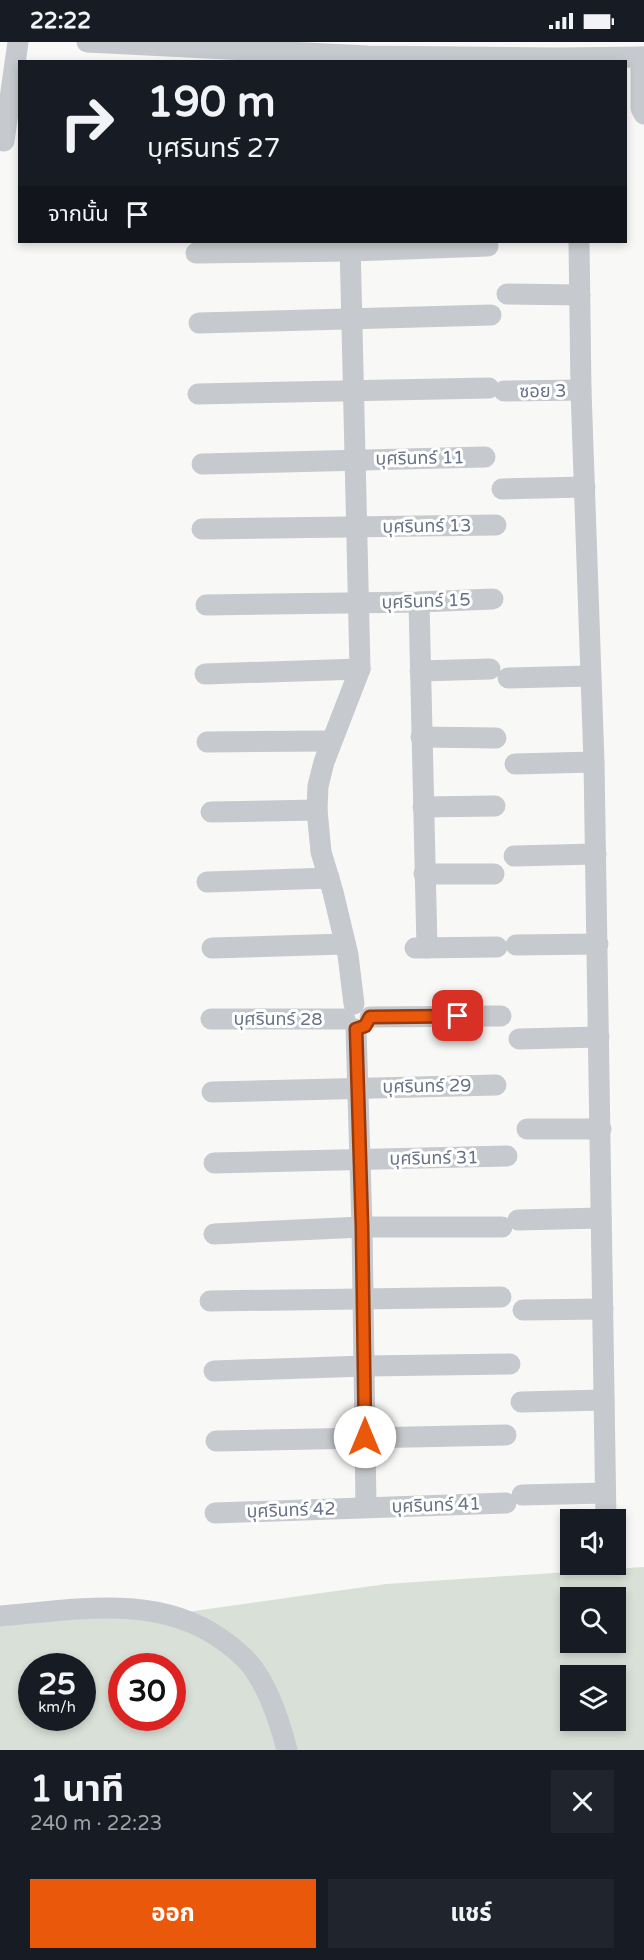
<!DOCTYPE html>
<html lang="th">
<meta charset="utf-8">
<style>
body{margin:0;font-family:"Varela Round","Noto Sans Thai",sans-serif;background:#20242c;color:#f1f3f6;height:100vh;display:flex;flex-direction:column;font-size:22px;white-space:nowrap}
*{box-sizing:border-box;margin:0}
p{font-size:20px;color:#9ea1a6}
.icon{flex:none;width:33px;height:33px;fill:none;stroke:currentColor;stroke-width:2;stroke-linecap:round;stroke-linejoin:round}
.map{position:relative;height:1708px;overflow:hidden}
.sheet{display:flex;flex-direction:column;background:#171b24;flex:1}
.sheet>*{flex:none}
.banner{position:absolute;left:18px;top:18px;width:609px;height:183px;border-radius:0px;box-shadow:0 3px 9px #0003;background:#171b24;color:#f1f3f6;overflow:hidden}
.tools{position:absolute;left:560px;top:1467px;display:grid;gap:12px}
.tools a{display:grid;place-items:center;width:66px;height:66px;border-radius:0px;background:#171b24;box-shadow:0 3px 9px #0003;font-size:30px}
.speed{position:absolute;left:18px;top:1611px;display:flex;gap:12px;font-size:30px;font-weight:700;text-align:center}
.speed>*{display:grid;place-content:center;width:78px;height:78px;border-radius:50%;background:#171b24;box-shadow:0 3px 9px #0003;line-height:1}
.speed small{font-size:15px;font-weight:400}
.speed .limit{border:9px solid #d22;background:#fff;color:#111}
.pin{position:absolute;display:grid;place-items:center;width:51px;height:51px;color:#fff;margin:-26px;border-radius:12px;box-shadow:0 3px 9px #0006}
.me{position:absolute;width:66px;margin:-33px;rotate:0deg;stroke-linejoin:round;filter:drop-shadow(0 0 4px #0008)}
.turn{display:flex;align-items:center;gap:21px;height:126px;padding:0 30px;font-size:27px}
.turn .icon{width:78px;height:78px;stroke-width:2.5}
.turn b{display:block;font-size:42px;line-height:51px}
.then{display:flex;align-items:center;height:57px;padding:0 30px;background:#0003;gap:12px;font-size:22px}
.round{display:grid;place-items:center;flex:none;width:63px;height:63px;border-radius:0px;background:#20242c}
.summary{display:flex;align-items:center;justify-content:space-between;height:102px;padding:0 30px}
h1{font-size:36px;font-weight:700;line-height:45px}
.cta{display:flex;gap:12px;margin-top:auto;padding:12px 30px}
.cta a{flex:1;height:69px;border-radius:0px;background:#ea580c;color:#fff;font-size:24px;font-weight:700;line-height:69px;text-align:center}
.cta a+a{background:#20242c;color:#f1f3f6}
.status{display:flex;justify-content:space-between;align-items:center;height:42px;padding:0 30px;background:#171b24;direction:ltr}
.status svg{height:16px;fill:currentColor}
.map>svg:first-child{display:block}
</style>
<div class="status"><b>22:22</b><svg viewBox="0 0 49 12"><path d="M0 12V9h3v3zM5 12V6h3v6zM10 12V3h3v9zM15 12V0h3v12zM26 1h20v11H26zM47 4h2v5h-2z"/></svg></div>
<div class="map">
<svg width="644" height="1708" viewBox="0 0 644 1708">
<rect width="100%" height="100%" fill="#f8f8f6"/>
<path fill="#d9e0d7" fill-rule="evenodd" d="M 644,1525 L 644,1708 L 0,1708 L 0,1584 L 93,1575 L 144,1576 L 386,1542 ZM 570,1556 L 615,1556 L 615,1600 L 570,1600 ZM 32,1624 L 82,1624 L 82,1676 L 32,1676 ZM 122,1624 L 172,1624 L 172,1676 L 122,1676 ZM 570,1634 L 615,1634 L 615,1678 L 570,1678 Z"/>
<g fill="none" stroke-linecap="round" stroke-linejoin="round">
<g stroke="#c6c9cd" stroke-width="21">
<polyline points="87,0 368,14 558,16 644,15"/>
<polyline points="641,15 641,66 644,72"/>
<polyline points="4,99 18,0"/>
<polyline points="350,200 360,627 324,720 318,744 317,768 321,810 333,850 348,913 354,962"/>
<polyline points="579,200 581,348 594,720 606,1478"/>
<polyline points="196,211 351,209 488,204"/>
<polyline points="507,252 580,253"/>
<polyline points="199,281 491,273"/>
<polyline points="504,349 581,348"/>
<polyline points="198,352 489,346"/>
<polyline points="202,422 485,415"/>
<polyline points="502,447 585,445"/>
<polyline points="202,487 496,483"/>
<polyline points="419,560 427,906"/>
<polyline points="206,563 419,560 493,557"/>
<polyline points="420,629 490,627"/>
<polyline points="205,632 360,627"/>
<polyline points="508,636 590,634"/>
<polyline points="421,695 496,696"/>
<polyline points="207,700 330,699"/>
<polyline points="515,722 594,720"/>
<polyline points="423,765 495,764"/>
<polyline points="211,770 317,768"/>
<polyline points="514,814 596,812"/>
<polyline points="424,832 494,832"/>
<polyline points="207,840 329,836"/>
<polyline points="516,903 598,902"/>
<polyline points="212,906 345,902"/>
<polyline points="415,906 497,905"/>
<polyline points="370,975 501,974"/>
<polyline points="211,977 345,977"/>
<polyline points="356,987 362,1185 366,1465"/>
<polyline points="519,997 599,995"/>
<polyline points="212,1050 496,1043"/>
<polyline points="527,1087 601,1087"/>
<polyline points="214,1121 507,1114"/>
<polyline points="518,1178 601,1176"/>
<polyline points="214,1192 362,1185 502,1185"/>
<polyline points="210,1259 501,1255"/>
<polyline points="523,1268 603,1267"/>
<polyline points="214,1329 365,1324 510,1322"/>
<polyline points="521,1360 604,1358"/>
<polyline points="216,1399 506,1393"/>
<polyline points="522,1453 605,1451"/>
<polyline points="215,1471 506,1461"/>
<path d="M 0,1574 C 75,1568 156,1551 221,1597 C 234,1606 249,1618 257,1632 C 272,1655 280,1682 287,1708"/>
</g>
</g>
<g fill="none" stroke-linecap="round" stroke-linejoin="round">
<g stroke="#983908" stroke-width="15">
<polyline id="route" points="365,1395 362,1185 356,987 365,984 370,975 458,974"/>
</g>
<use href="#route" stroke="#ea580c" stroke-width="10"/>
</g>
<g text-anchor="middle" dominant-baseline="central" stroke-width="6" stroke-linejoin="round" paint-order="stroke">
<g font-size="18" fill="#687387" stroke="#fff">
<text transform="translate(543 349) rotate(-1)">ซอย 3</text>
<text transform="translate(420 416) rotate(-1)">บุศรินทร์ 11</text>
<text transform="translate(427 484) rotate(-1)">บุศรินทร์ 13</text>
<text transform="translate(426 559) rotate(-2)">บุศรินทร์ 15</text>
<text x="278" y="977">บุศรินทร์ 28</text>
<text transform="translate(427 1044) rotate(-1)">บุศรินทร์ 29</text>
<text transform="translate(434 1116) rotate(-1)">บุศรินทร์ 31</text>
<text transform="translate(436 1463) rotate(-2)">บุศรินทร์ 41</text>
<text transform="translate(291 1468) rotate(-2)">บุศรินทร์ 42</text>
</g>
</g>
</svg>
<div class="tools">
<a><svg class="icon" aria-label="sound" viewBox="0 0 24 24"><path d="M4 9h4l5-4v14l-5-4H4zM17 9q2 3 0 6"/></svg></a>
<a><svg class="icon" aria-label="search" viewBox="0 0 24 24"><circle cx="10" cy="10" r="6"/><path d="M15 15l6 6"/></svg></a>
<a><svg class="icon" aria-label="layers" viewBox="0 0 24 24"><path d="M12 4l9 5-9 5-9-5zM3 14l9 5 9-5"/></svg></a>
</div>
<div class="speed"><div>25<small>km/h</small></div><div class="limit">30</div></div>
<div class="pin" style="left:458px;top:974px;background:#d93025"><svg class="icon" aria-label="arrive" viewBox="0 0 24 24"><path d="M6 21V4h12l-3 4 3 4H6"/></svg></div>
<svg class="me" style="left:365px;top:1395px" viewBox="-20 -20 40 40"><circle r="19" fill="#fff"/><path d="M0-13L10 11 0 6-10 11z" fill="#ea580c"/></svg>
<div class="banner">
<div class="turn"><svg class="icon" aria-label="right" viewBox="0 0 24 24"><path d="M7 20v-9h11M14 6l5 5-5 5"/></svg><div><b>190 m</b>บุศรินทร์ 27</div></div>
<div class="then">จากนั้น<svg class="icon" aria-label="arrive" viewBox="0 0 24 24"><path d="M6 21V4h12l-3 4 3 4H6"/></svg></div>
</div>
</div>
<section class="sheet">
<div class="summary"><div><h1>1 นาที</h1><p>240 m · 22:23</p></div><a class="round"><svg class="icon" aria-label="close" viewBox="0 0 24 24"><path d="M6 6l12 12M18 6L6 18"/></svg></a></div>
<div class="cta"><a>ออก</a><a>แชร์</a></div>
</section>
